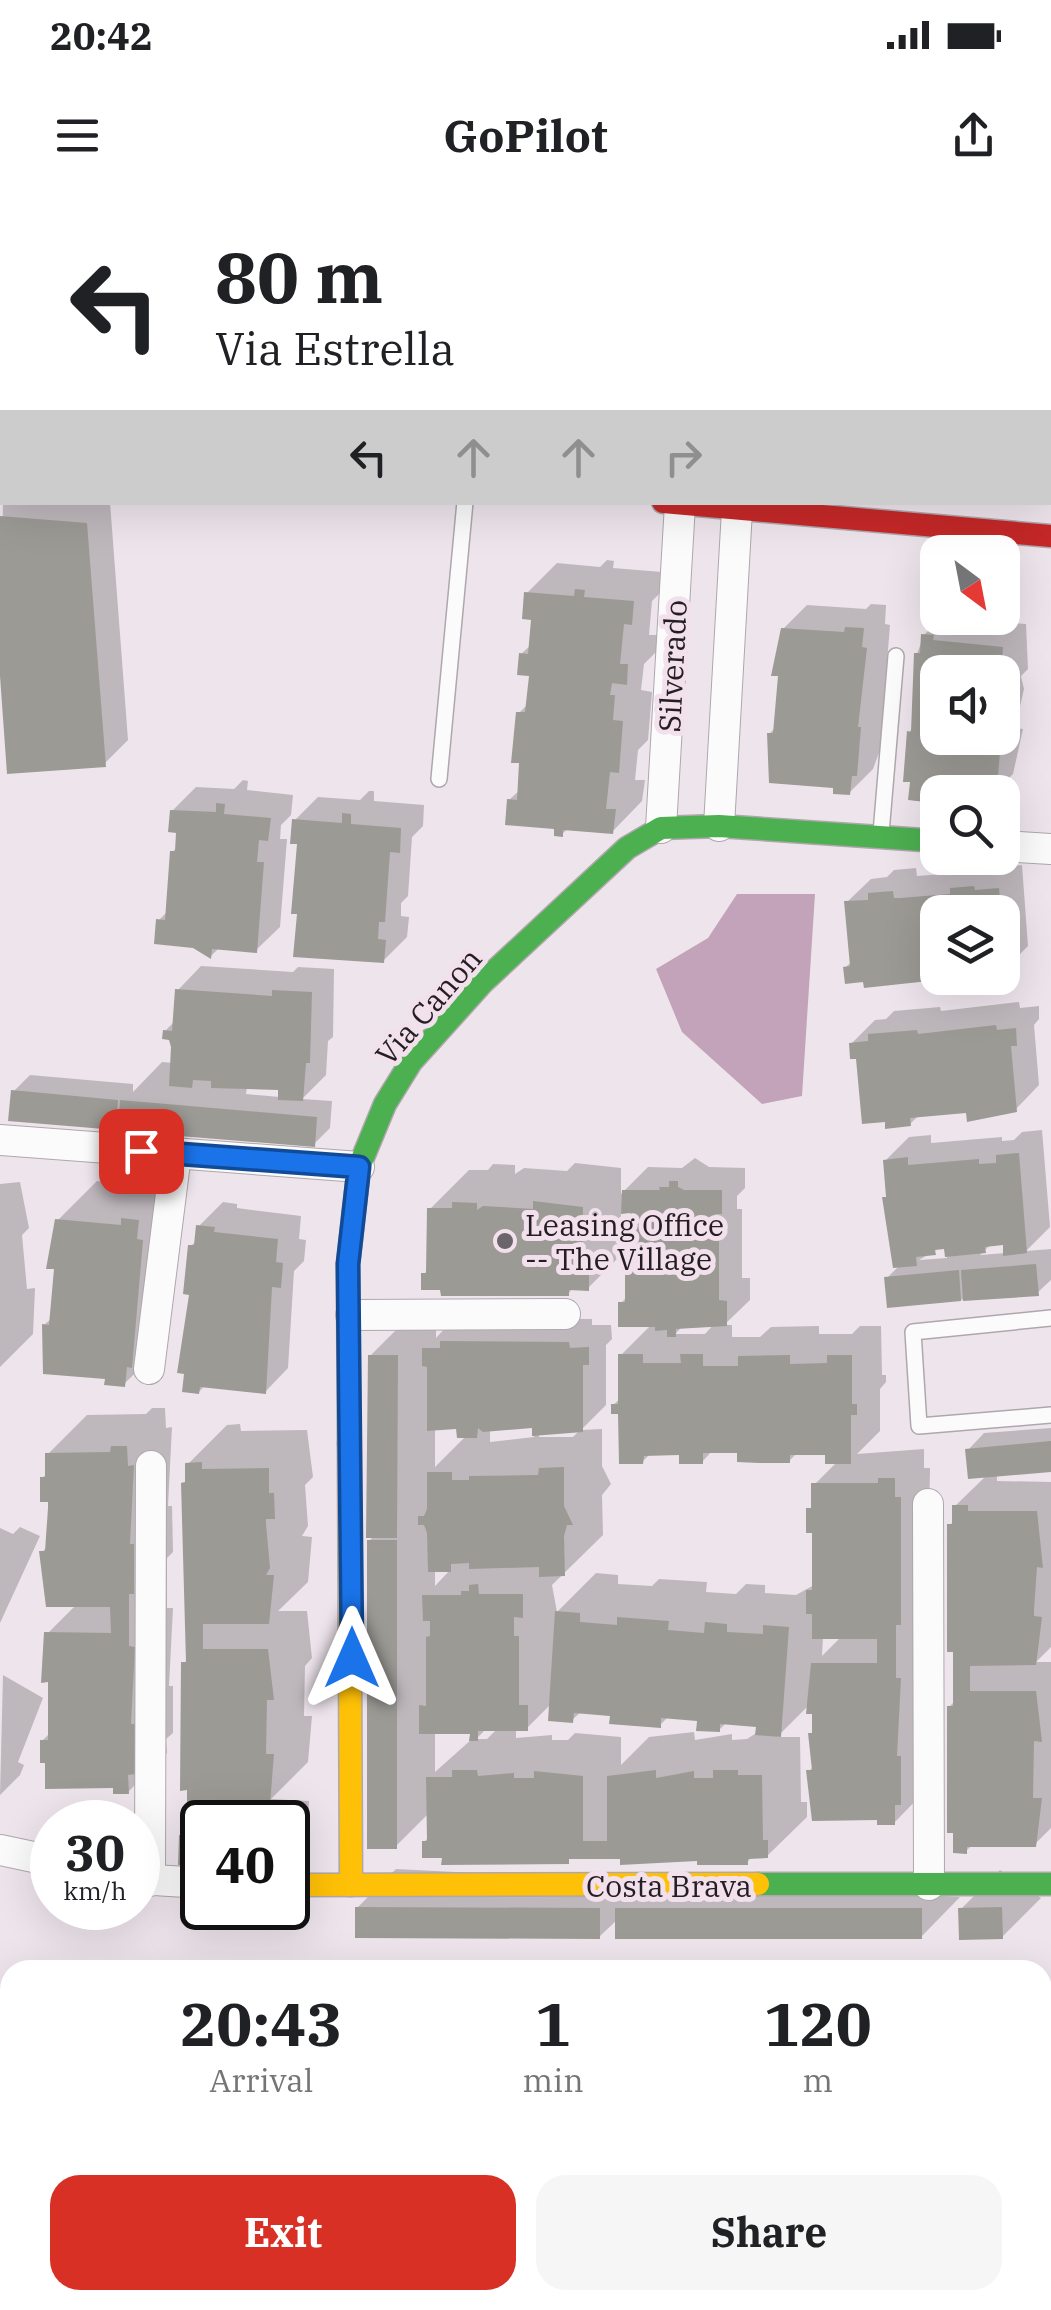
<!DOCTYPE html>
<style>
body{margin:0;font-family:"IBM Plex Serif",serif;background:#f6f6f6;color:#202124;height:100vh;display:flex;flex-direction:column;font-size:38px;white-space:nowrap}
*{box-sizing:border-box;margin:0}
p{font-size:32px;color:#757577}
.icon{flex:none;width:55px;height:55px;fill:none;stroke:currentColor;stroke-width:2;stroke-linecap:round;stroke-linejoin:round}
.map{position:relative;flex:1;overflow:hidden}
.sheet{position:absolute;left:0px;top:1760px;width:1052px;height:350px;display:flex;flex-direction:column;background:#fff;border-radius:30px 30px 0 0;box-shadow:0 10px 40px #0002}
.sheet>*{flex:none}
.hud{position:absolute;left:0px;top:0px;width:1052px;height:305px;box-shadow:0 10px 40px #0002;background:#fff;color:#202124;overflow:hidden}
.needle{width:65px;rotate:148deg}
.buttons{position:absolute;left:920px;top:335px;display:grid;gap:20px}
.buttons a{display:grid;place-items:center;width:100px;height:100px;border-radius:20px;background:#fff;box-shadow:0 10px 40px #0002;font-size:50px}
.speed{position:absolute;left:30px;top:1600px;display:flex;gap:20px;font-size:50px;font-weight:700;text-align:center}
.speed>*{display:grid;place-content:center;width:130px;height:130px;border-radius:50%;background:#fff;box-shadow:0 10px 40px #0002;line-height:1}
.speed small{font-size:25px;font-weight:400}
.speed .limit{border:5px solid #111;border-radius:15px;background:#fff;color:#111}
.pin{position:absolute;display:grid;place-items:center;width:85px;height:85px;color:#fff;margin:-42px;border-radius:20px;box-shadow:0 5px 15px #0006}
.me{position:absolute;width:110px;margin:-55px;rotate:0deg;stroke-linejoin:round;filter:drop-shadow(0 0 8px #0008)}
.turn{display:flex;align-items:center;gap:35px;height:210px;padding:0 50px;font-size:45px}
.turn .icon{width:130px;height:130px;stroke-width:2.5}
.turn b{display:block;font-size:70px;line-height:85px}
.lanes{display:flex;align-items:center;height:95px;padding:0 50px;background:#0003;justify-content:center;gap:50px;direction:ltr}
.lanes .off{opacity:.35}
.eta{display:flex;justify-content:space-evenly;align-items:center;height:170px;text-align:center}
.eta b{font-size:60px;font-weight:800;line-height:70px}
.action{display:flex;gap:20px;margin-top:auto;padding:20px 50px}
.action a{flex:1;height:115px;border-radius:30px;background:#d93025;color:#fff;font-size:40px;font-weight:800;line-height:115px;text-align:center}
.action a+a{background:#f6f6f6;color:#202124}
.status{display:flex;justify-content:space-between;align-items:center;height:70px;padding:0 50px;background:#fff;direction:ltr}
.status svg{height:28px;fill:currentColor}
header{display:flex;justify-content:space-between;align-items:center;height:130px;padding:0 50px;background:#fff;font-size:45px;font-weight:800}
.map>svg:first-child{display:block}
</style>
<div class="status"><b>20:42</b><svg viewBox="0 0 49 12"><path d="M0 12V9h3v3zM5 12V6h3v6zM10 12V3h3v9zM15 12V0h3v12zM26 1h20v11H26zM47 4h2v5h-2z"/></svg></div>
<header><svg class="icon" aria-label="menu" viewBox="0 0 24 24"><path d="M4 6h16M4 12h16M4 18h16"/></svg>GoPilot<svg class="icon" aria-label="share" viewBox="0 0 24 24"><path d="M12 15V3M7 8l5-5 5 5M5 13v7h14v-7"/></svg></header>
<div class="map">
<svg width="1051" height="2110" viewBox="0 0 1051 2110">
<rect width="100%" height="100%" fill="#eee5ec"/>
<polygon fill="#c3a3ba" points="737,694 815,694 802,896 762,904 682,832 656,769 708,738"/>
<g fill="#0003" fill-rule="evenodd">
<polygon points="0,0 88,0 2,2 0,24"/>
<polygon points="289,0 768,0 768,2"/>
<polygon points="826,0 949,0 950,2 826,2"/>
<polygon points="3,302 110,302 128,540 104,564 0,453"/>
<polygon points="607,360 614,361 613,368 662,372 661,392 652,401 649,435 657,435 656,452 644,464 641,490 652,492 648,540 638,550 635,580 645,580 642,601 612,632 569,628 562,634 509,600 520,590 519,513 529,503 531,474 521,454 531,445 533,417 527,393 557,363 600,367"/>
<polygon points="871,404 886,405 885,424 890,425 880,550 873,569 849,593 769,534 776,527 783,429 807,405 866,409"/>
<path d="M 941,418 L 1026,424 L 1028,469 L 1021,476 L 1024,489 L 1015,528 L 1023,529 L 1013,574 L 995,592 L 938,592 L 925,599 L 909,532 L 913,528 L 917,454 L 924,435 ZM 938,472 L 1002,472 L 1002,538 L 938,538 Z"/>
<polygon points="243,580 248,581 247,590 293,595 291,615 281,625 280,639 287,639 280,727 256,750 220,747 211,756 159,720 168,711 172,652 178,647 179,630 172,611 196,587 234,589"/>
<polygon points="369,591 374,591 374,601 424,605 423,626 412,637 408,696 401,703 401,716 409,717 407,737 383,761 299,642 294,621 318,597 360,600"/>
<polygon points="997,663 998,667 1022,665 1028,746 1004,770 1002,712 938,712 938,778 966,778 866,786 866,780 845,768 852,761 847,702 871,679 887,677 894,670 916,668 917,676 969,672 976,665"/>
<path d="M 201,766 L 293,772 L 298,767 L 334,769 L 333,837 L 328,841 L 326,875 L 302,899 L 332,901 L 330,928 L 314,944 L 121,921 L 115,928 L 14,891 L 30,875 L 133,884 L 133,892 L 162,862 L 173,863 L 174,846 L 165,831 L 175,821 L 178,790 ZM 247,887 L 281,888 L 280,897 L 246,894 Z"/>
<polygon points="1019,802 1020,808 1039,806 1039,819 1034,825 1039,885 1016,909 919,915 910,924 851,844 875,820 886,819 894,811 940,807 941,811"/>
<path d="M 1042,930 L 1050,1027 L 1026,1051 L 1051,1049 L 1051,1080 L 1037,1093 L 889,1106 L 887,1078 L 900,1065 L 885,961 L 909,937 L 931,935 L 931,943 L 1002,937 L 1002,941 L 1014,940 L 1022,932 ZM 1005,1043 L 1006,1053 L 980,1055 L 991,1044 ZM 941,1047 L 946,1047 L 947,1058 L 919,1060 Z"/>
<path d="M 695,958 L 709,967 L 745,968 L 745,988 L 737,996 L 737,1009 L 742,1009 L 742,1078 L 750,1078 L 750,1100 L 724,1125 L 732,1125 L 732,1137 L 760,1137 L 771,1127 L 819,1126 L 819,1134 L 852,1134 L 860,1126 L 881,1126 L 882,1175 L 886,1175 L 886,1182 L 880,1189 L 880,1231 L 857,1254 L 924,1249 L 924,1268 L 930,1268 L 924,1592 L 894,1623 L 809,1571 L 814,1566 L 811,1534 L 815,1530 L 815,1512 L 809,1505 L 777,1537 L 800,1537 L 801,1602 L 807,1602 L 807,1617 L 767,1656 L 753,1656 L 747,1662 L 444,1655 L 424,1642 L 429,1637 L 429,1613 L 396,1646 L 369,1341 L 375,1335 L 370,1156 L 409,1117 L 436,1117 L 436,1138 L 448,1125 L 466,1118 L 592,1119 L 592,1125 L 611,1125 L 612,1139 L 606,1145 L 606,1205 L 581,1230 L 602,1229 L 602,1266 L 611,1284 L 602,1295 L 603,1335 L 552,1385 L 557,1412 L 596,1373 L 618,1375 L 618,1384 L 652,1386 L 659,1379 L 707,1382 L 706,1392 L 736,1394 L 746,1384 L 765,1385 L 765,1393 L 796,1395 L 814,1385 L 814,1285 L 837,1262 L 827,1252 L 798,1252 L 789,1261 L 740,1250 L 713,1250 L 702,1262 L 682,1253 L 651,1253 L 642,1262 L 620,1211 L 613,1205 L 621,1198 L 621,1155 L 652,1124 L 621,1103 L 628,1096 L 628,1048 L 588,1088 L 573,1088 L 568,1094 L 443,1088 L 424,1074 L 429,1069 L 430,1009 L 469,970 L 488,970 L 493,964 L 515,965 L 515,974 L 524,968 L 567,971 L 575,963 L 621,968 L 621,994 L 648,967 L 682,968 ZM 621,1011 L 632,1011 L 632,1028 L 627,1035 L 621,1036 ZM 714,1124 L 705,1134 L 675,1134 L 683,1126 ZM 459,1226 L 467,1235 L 435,1267 L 435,1228 ZM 535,1226 L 534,1237 L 490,1242 L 490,1229 ZM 581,1229 L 573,1237 L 539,1237 L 539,1233 ZM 451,1369 L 435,1386 L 435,1370 ZM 823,1436 L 842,1436 L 822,1456 ZM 551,1504 L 572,1520 L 582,1511 L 660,1525 L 669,1516 L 699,1519 L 719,1530 L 727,1522 L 759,1524 L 758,1532 L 747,1539 L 732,1540 L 732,1534 L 695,1540 L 694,1532 L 649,1537 L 621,1565 L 621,1537 L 575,1533 L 568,1540 L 552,1540 L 552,1535 L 516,1538 L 516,1529 L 527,1528 ZM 486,1529 L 497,1529 L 487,1539 L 476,1539 ZM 435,1532 L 472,1532 L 472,1539 L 435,1572 Z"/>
<polygon points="163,980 181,1001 170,1126 164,1145 124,1184 108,1177 44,1125 52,1118 58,1020 97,981 157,987"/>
<polygon points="20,982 29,1028 22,1035 27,1089 35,1088 33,1134 0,1167 0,984"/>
<polygon points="223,1002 237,1004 237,1008 301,1016 299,1039 306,1040 304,1061 294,1071 288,1168 265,1192 205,1185 199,1192 191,1046 198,1039 199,1026"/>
<polygon points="152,1208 165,1208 166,1228 172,1227 168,1306 172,1306 173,1352 167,1358 167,1408 173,1408 169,1486 173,1486 173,1533 166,1539 167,1553 128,1592 47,1561 42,1541 50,1533 47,1434 76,1405 42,1352 48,1346 51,1308 42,1278 48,1273 48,1254 87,1215 146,1214"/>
<polygon points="240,1224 241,1231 307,1230 313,1277 305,1285 308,1326 302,1336 312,1337 308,1382 278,1411 307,1411 312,1458 305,1466 304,1516 312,1516 308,1562 271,1599 309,1601 308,1627 288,1648 288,1622 202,1622 202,1663 180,1662 182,1636 216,1602 203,1607 184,1463 188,1459 188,1264 227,1225"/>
<polygon points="1051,1228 1051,1269 997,1274 997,1281 1051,1282 1051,1447 1036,1462 1051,1462 1051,1628 1035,1644 973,1644 966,1651 949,1507 955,1501 950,1325 955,1320 955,1306 987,1275 968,1250 984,1233"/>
<polygon points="20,1327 40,1336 0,1423 0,1328 13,1334"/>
<polygon points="3,1475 43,1498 18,1562 24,1565 20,1575 0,1595"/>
<polygon points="396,1669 960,1697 921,1737 618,1719 599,1737 357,1708"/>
<polygon points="1000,1670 1041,1698 1002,1737 961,1709"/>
</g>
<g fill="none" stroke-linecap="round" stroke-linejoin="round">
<g stroke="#c3a3ba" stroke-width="11">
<polyline points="0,1857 10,1860"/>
<polyline points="1042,1882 1051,1882"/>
</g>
</g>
<g fill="#9c9a95">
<polygon points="0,316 87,323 106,567 7,574 0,476"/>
<polygon points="575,389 585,390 584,397 634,401 632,425 624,424 620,464 628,464 627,485 612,483 610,495 615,495 613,520 623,521 619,573 610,572 606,609 616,609 613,634 563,630 563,637 554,636 554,629 505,625 507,599 517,600 519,563 511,563 516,512 525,512 529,476 517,475 519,453 528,454 531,420 522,419 524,392 574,396"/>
<polygon points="845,427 864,428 862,447 867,448 858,527 861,527 857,576 852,576 850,595 833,594 833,588 769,583 767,533 773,533 778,476 771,476 781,428 844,432"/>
<polygon points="921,434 934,435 933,440 1003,447 1001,472 938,472 938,538 996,538 993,551 1000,552 998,576 993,576 991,592 938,592 938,596 926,595 925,602 908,600 910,582 903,582 907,531 911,532 914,453 920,453"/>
<polygon points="216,603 225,604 224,614 271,618 268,641 259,640 257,662 264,662 257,753 212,749 211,759 193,748 154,744 156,719 165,720 170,651 175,651 176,633 168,632 170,610 216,612"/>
<polygon points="342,613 351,614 351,624 401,628 400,653 390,652 385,722 379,722 378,739 386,740 384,763 293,757 297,714 291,714 297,644 290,644 292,619 342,623"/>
<polygon points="974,686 975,690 999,688 1001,712 938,712 938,780 864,788 863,782 845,784 843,767 850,766 844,701 868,700 868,693 893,691 894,698 900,698 950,694 950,688"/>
<polygon points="175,789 272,796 272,790 312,792 310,863 306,863 303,901 278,900 278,890 211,888 211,881 193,880 192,888 169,886 171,847 169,840 162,839 163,830 172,831"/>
<polygon points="996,825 997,830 1016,828 1017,846 1011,846 1017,912 967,922 966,913 910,918 911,926 885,929 885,922 862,924 856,859 850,859 849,843 868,841 868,834 917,830 918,834"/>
<polygon points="11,890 118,900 116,930 8,921"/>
<polygon points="120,900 317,917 315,947 118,931"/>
<polygon points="1019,953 1027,1053 1003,1056 1003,1045 985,1047 986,1053 945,1057 944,1049 935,1050 936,1055 916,1057 917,1066 893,1068 882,997 886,997 883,960 908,957 908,965 979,959 979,964 996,963 996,955"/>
<polygon points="669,981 678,981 678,987 684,990 722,990 722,1014 715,1014 714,1032 719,1031 719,1100 727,1101 727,1126 676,1129 676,1137 667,1137 667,1130 655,1131 655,1127 618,1127 618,1102 625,1102 625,1032 630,1031 630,1013 621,1014 622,990 660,990 659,987 669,987"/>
<polygon points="533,1001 583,1007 582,1074 589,1074 589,1091 569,1090 569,1096 441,1096 440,1090 421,1090 421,1073 426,1073 427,1008 452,1008 452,1002 477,1003 477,1010 483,1006 533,1009"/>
<polygon points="121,1018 139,1020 137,1039 143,1040 132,1168 127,1167 125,1187 104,1185 105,1179 43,1174 42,1124 49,1125 54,1069 46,1069 55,1019 121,1025"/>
<polygon points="196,1025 215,1027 214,1032 278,1039 276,1062 283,1063 281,1088 272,1087 266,1194 200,1187 199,1194 182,1192 184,1174 177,1173 189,1095 183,1094 188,1045 194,1045"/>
<polygon points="1036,1064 1039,1096 963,1101 961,1070"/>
<polygon points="959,1070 961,1101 887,1108 884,1077"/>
<polygon points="440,1141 569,1142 570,1148 589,1147 589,1165 583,1165 583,1232 532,1236 532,1228 483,1232 478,1228 477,1238 457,1238 456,1229 427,1231 427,1167 422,1166 422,1148 440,1148"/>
<polygon points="618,1154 643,1154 643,1163 681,1163 680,1154 703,1154 703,1166 738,1166 738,1156 790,1155 790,1164 827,1163 827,1155 852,1155 852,1204 857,1204 857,1215 851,1215 851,1264 825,1264 825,1255 790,1255 790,1263 759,1263 737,1262 737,1253 703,1253 703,1264 679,1264 679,1255 644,1256 643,1264 619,1264 618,1214 611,1214 611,1204 618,1204"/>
<polygon points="368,1155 398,1155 397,1338 366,1338"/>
<polygon points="1051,1241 1051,1272 968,1279 965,1249"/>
<polygon points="111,1246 127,1246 128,1266 134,1265 130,1344 134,1344 134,1394 129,1394 129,1446 135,1447 131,1524 135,1524 135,1574 128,1575 129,1594 113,1594 113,1588 45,1589 45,1563 40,1563 40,1540 48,1540 48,1482 41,1483 44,1432 111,1433 110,1407 46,1407 39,1351 45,1351 48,1308 48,1302 40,1302 40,1277 45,1277 45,1253 110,1252"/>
<polygon points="202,1262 202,1269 269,1268 269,1293 274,1293 275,1319 266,1319 266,1324 270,1368 266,1375 274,1375 269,1424 203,1424 203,1449 268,1449 274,1500 267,1500 266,1554 274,1554 270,1604 204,1605 204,1610 187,1610 187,1590 180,1591 181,1462 186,1462 181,1283 185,1282 185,1263"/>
<polygon points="564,1267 564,1306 573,1325 567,1325 564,1336 565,1376 539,1377 539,1367 469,1369 469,1363 451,1364 451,1372 428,1372 427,1333 424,1325 418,1325 418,1316 424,1316 427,1309 427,1272 452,1272 452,1280 469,1280 469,1276 538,1275 539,1268"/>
<polygon points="878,1278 895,1278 895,1297 901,1297 901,1425 896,1425 896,1478 901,1478 897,1556 901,1556 901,1605 895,1605 895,1625 877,1625 877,1620 812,1621 806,1570 812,1570 808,1533 812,1533 812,1514 806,1514 811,1463 877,1463 877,1439 812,1439 812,1414 806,1414 806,1390 812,1390 812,1333 806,1333 806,1308 811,1308 811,1283 878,1283"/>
<polygon points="952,1305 968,1305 968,1311 1037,1311 1043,1368 1037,1367 1034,1410 1034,1416 1042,1417 1036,1465 970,1466 970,1491 1036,1491 1042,1542 1034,1541 1033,1598 1042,1598 1036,1647 967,1647 967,1654 953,1653 953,1633 947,1633 947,1506 953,1506 953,1452 947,1452 947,1324 952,1324"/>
<rect x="367" y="1340" width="30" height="309"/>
<polygon points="478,1384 479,1394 523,1394 523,1418 514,1417 514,1436 519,1436 519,1505 528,1505 528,1531 478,1531 478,1541 469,1541 470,1534 419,1534 419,1505 426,1506 426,1437 430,1436 430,1421 423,1421 422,1395 461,1395 461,1391 469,1391 469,1385"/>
<polygon points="555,1411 580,1413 580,1422 617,1425 617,1417 669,1421 668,1430 704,1433 705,1422 727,1424 727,1432 763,1434 763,1425 789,1427 781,1537 755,1535 756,1527 720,1524 720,1532 696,1531 697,1521 661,1518 661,1528 609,1524 610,1516 574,1513 573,1523 548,1521"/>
<polygon points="452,1570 477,1570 478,1576 514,1573 514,1578 534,1578 534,1571 583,1576 583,1641 607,1641 607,1576 656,1570 656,1578 694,1571 694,1578 713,1578 713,1570 738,1570 738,1575 762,1575 763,1640 768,1640 768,1658 748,1659 748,1665 697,1665 697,1661 620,1665 620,1659 569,1659 569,1664 441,1665 442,1658 422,1658 422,1641 427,1641 426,1577 452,1577"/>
<polygon points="179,1635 202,1636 202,1666 178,1665"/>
<polygon points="355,1707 600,1708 600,1739 355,1738"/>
<polygon points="1002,1707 1003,1739 959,1740 958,1708"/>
<rect x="615" y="1708" width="307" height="31"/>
</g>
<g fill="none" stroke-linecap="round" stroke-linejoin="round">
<g stroke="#aea7ac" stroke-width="18">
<g id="lane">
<polyline points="439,579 465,302"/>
<polyline points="881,633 896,456"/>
<polyline points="1051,1118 913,1132 919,1226 1051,1215"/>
</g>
</g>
<g stroke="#aea7ac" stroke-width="32">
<g id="street">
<polyline points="125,0 125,2"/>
<polyline points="719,626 737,310"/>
<polyline points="661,628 680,304"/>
<polyline points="1002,646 1051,649"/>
<polyline points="0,940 359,967"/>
<polyline points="351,1115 565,1114"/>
<polyline points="149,1169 176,954"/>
<polyline points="928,1304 929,1685"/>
<polyline points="0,1650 52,1661"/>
<polyline points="138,1679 202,1683"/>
<polyline points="150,1681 151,1266"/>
</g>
</g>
<g stroke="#aea7ac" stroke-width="25">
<g id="fast">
<polyline points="0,252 2,253"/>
<polyline points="349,1244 348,1064 359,967 385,904 411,862 483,782 627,648 661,628 719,626 938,641"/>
<polyline points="758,1684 1051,1684"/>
</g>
</g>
<g stroke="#aea7ac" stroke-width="25">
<g id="slow">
<polyline points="349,1244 351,1685"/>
<polyline points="288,1685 758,1684"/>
</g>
</g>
<g stroke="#aea7ac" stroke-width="25">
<g id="jam">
<polyline points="0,175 2,175"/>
<polyline points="1050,264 1051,264"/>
<polyline points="663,302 1051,336"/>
</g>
</g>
<use href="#lane" stroke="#fcfbfc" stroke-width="15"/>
<use href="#street" stroke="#fcfbfc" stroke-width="30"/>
<use href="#fast" stroke="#4caf50" stroke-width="22"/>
<use href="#slow" stroke="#ffc107" stroke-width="22"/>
<use href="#jam" stroke="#c62828" stroke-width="22"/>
</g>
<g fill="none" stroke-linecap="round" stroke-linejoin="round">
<g stroke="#114b97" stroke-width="25">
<polyline id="route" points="141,951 359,967 348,1064 352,1458"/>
</g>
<use href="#route" stroke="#1a73e8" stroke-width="18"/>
</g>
<circle fill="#6b6469" stroke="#f2e1ed" stroke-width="4" cx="505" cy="1041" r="10"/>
<g text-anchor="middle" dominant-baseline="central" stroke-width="10" stroke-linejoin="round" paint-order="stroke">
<g font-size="30" fill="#241e22" stroke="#f2e1ed">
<text transform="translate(672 466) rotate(-87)">Silverado</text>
<text transform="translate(428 806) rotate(-49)">Via Canon</text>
<text x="669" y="1685">Costa Brava</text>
</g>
<g font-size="30" fill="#241e22" stroke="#f2e1ed" text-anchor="start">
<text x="525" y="1024">Leasing Office<tspan x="525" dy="34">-- The Village</tspan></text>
</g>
</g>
</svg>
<div class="buttons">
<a><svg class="needle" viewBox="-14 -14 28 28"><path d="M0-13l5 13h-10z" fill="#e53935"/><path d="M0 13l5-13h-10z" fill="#757577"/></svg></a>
<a><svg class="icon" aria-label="sound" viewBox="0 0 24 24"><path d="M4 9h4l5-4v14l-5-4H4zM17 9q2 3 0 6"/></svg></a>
<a><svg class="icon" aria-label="search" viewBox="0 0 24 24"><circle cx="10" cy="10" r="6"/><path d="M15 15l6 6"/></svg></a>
<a><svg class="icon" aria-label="layers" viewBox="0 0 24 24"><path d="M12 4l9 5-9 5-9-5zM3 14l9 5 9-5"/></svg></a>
</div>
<div class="speed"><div>30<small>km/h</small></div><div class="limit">40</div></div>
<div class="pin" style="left:141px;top:951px;background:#d93025"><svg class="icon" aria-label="arrive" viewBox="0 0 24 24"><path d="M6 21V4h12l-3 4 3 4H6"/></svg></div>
<svg class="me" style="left:352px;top:1458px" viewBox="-20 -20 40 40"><path d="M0-17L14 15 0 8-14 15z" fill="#1a73e8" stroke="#fff" stroke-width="4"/></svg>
<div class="hud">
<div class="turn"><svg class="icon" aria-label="left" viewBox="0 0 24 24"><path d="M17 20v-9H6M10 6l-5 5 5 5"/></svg><div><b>80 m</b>Via Estrella</div></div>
<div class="lanes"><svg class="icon" aria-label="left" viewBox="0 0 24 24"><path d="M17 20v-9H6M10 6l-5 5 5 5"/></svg><svg class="icon off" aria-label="ahead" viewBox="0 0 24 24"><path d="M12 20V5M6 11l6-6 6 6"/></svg><svg class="icon off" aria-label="ahead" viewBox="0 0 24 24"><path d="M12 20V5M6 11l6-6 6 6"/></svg><svg class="icon off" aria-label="right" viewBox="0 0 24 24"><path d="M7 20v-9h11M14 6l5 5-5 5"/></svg></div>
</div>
<section class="sheet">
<div class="eta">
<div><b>20:43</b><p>Arrival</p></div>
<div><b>1</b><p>min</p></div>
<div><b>120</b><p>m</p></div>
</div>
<div class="action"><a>Exit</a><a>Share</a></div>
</section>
</div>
